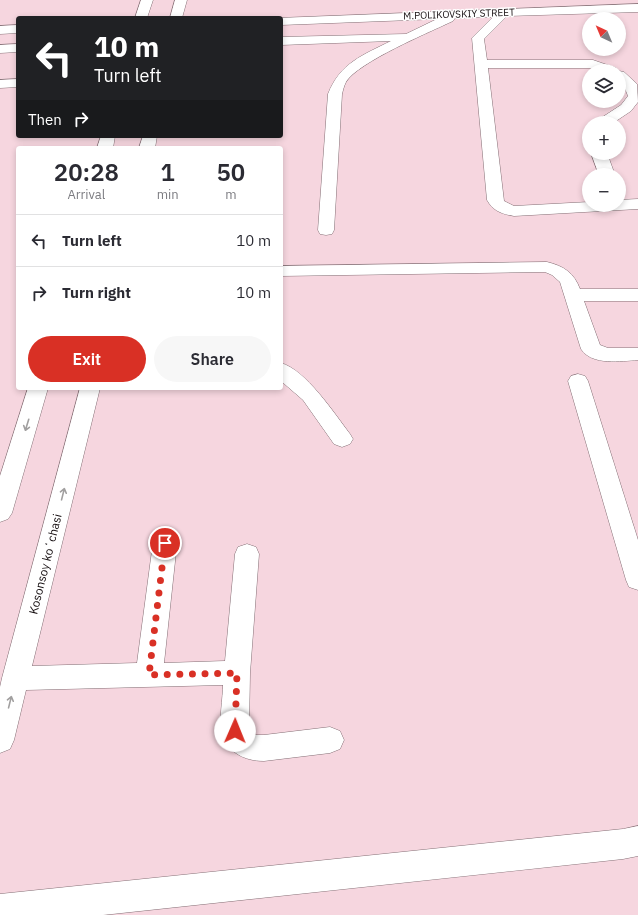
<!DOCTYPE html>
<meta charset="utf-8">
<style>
body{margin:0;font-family:"IBM Plex Sans",sans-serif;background:#f7f7f7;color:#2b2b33;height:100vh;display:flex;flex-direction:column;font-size:15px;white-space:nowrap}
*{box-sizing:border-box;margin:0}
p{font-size:13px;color:#7c7c81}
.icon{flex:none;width:22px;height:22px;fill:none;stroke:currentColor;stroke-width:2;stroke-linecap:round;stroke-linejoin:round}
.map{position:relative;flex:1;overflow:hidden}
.sheet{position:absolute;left:16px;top:146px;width:267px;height:244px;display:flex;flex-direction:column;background:#fff;border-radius:4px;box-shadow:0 2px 6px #0003}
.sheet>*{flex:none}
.banner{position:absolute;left:16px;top:16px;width:267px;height:122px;border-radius:4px;box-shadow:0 2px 6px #0003;background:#202124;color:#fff;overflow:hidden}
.needle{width:26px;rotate:316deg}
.tools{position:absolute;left:582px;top:12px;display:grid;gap:8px}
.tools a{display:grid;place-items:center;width:44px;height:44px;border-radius:50%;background:#fff;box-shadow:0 2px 6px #0003;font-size:20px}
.pin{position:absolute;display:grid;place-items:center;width:34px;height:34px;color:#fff;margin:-17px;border:2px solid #fff;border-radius:50%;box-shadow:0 1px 4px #0007}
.me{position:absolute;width:44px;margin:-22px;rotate:1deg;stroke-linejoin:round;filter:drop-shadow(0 0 3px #0008)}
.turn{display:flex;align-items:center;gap:14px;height:84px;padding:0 12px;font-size:18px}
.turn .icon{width:52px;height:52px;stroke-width:2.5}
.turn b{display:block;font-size:28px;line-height:34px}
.then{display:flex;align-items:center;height:38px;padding:0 12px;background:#0003;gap:8px;font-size:15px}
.eta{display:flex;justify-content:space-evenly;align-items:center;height:68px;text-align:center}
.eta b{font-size:24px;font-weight:600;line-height:28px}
.cta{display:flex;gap:8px;margin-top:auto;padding:8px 12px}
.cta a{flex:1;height:46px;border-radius:24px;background:#d93025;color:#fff;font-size:16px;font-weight:600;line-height:46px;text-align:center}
.cta a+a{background:#f7f7f7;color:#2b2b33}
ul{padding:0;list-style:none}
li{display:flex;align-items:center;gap:12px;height:52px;padding:0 12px;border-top:1px solid #e1e1e2}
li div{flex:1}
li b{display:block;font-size:15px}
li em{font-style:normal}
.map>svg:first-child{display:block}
</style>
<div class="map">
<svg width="638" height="915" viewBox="0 0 638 915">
<rect width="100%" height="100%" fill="#f9e2e8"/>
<path fill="#f6d6df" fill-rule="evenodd" d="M 0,0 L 638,0 L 638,915 L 0,915 ZM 18,18 L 281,18 L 281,136 L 18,136 ZM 589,19 L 619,19 L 619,49 L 589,49 ZM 589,71 L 619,71 L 619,101 L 589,101 ZM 589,123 L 619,123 L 619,153 L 589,153 ZM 18,148 L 281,148 L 281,388 L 18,388 ZM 589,175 L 619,175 L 619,205 L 589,205 Z"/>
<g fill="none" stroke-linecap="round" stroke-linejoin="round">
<g stroke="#846f75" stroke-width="1">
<g id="minor">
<polygon points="141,0 153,0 147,18 135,18"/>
<polygon points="175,0 187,0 182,18 170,18"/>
<path d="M 638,4 L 638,12 L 507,16 L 484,39 L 487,60 L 593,60 L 616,68 L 618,71 L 599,71 L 591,68 L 488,68 L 504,201 L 514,206 L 589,202 L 589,205 L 619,205 L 619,200 L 638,199 L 638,209 L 514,216 C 502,214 493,211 487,200 L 472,38 L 493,17 L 455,18 L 453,21 C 430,32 358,62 346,82 C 344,86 343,90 342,94 L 334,230 L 332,234 L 326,235 L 320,234 L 318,230 L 328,94 C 340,63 363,55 391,41 L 281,45 L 281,37 L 406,34 L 437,19 L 281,25 L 281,18 L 278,18 Z"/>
<polygon points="18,25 18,33 0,34 0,26"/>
<polygon points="18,44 18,52 0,53 0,45"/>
<polygon points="619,71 624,72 637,84 638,102 631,111 613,123 596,123 598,120 621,105 628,96 624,86 619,82"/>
<polygon points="18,79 18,87 0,88 0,80"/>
<polygon points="101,136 115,136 113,148 97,148"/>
<polygon points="143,136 157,136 155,148 139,148"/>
<polygon points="591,153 607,153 615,175 599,175"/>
<path d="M 547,262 C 564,266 574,273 580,289 L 638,289 L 638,301 L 584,301 L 600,345 L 608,348 L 638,348 L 638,360 C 621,361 592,366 581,349 L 560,282 L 552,275 L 545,272 L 281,276 L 281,266 Z"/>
<path d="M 281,363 C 306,370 334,413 350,434 L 353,439 L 350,444 L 342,447 L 334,444 L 303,400 L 281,381 Z"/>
<polygon points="578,374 585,376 588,381 638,540 638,590 629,587 626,580 568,381 571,376"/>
<polygon points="28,388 48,388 12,513 8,519 0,522 0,476"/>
<path d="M 80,388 L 100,388 L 32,666 L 137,663 L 153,543 L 157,536 L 165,534 L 173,536 L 177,543 L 164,663 L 225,661 L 235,554 L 238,547 L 247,544 L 256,547 L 259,554 L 250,673 L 249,728 L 255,735 L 264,735 L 330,727 L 340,731 L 344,740 L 340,749 L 330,753 L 264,761 C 244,761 227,752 221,732 C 219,723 223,696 223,685 L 26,690 L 14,740 L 10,749 L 0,753 L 0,687 L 2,678 Z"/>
<polygon points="638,826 638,856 623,859 103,915 0,915 0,894 623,829"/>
</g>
</g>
<use href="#minor" fill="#fff" fill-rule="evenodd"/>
</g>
<defs><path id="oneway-shaft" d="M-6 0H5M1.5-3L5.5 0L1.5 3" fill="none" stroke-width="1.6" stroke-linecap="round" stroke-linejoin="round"/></defs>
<g stroke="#a19f9f">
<use href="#oneway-shaft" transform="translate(27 425) rotate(107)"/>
<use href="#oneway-shaft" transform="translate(63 494) rotate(-76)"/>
<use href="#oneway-shaft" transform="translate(10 702) rotate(-76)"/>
</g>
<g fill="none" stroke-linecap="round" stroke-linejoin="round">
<polyline stroke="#d93025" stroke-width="7" stroke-dasharray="0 12.6" points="165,543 149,675 237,673 235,731"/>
</g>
<g text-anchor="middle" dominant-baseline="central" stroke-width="3" stroke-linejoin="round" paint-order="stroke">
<g font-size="10" fill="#150e10" stroke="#fff">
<text transform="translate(459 14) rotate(-2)">M.POLIKOVSKIY STREET</text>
</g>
<g font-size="12" fill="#150e10" stroke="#fff">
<text transform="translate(45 564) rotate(-76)">Kosonsoy koʻchasi</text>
</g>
</g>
</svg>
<div class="tools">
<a><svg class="needle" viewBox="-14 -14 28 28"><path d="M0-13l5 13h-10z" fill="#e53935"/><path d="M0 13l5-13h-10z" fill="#7c7c81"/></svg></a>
<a><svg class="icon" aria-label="layers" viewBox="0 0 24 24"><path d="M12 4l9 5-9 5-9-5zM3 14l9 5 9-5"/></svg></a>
<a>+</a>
<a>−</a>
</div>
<div class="pin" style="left:165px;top:543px;background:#d93025"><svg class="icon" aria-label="arrive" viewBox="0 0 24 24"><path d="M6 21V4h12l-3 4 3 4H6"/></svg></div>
<svg class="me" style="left:235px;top:731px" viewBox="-20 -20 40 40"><circle r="19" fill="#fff"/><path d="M0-13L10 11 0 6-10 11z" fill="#d93025"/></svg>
<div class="banner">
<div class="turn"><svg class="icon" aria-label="left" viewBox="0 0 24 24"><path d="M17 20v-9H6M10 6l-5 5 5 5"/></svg><div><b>10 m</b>Turn left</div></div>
<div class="then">Then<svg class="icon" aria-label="right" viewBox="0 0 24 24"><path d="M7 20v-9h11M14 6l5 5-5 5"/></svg></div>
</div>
<section class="sheet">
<div class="eta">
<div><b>20:28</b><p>Arrival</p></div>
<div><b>1</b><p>min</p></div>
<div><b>50</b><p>m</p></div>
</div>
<ul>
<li><svg class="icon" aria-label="left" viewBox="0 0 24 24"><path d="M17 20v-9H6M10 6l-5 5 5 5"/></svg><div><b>Turn left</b></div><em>10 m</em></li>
<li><svg class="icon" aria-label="right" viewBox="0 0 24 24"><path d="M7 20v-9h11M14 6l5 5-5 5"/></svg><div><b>Turn right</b></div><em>10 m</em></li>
</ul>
<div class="cta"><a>Exit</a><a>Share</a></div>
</section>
</div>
